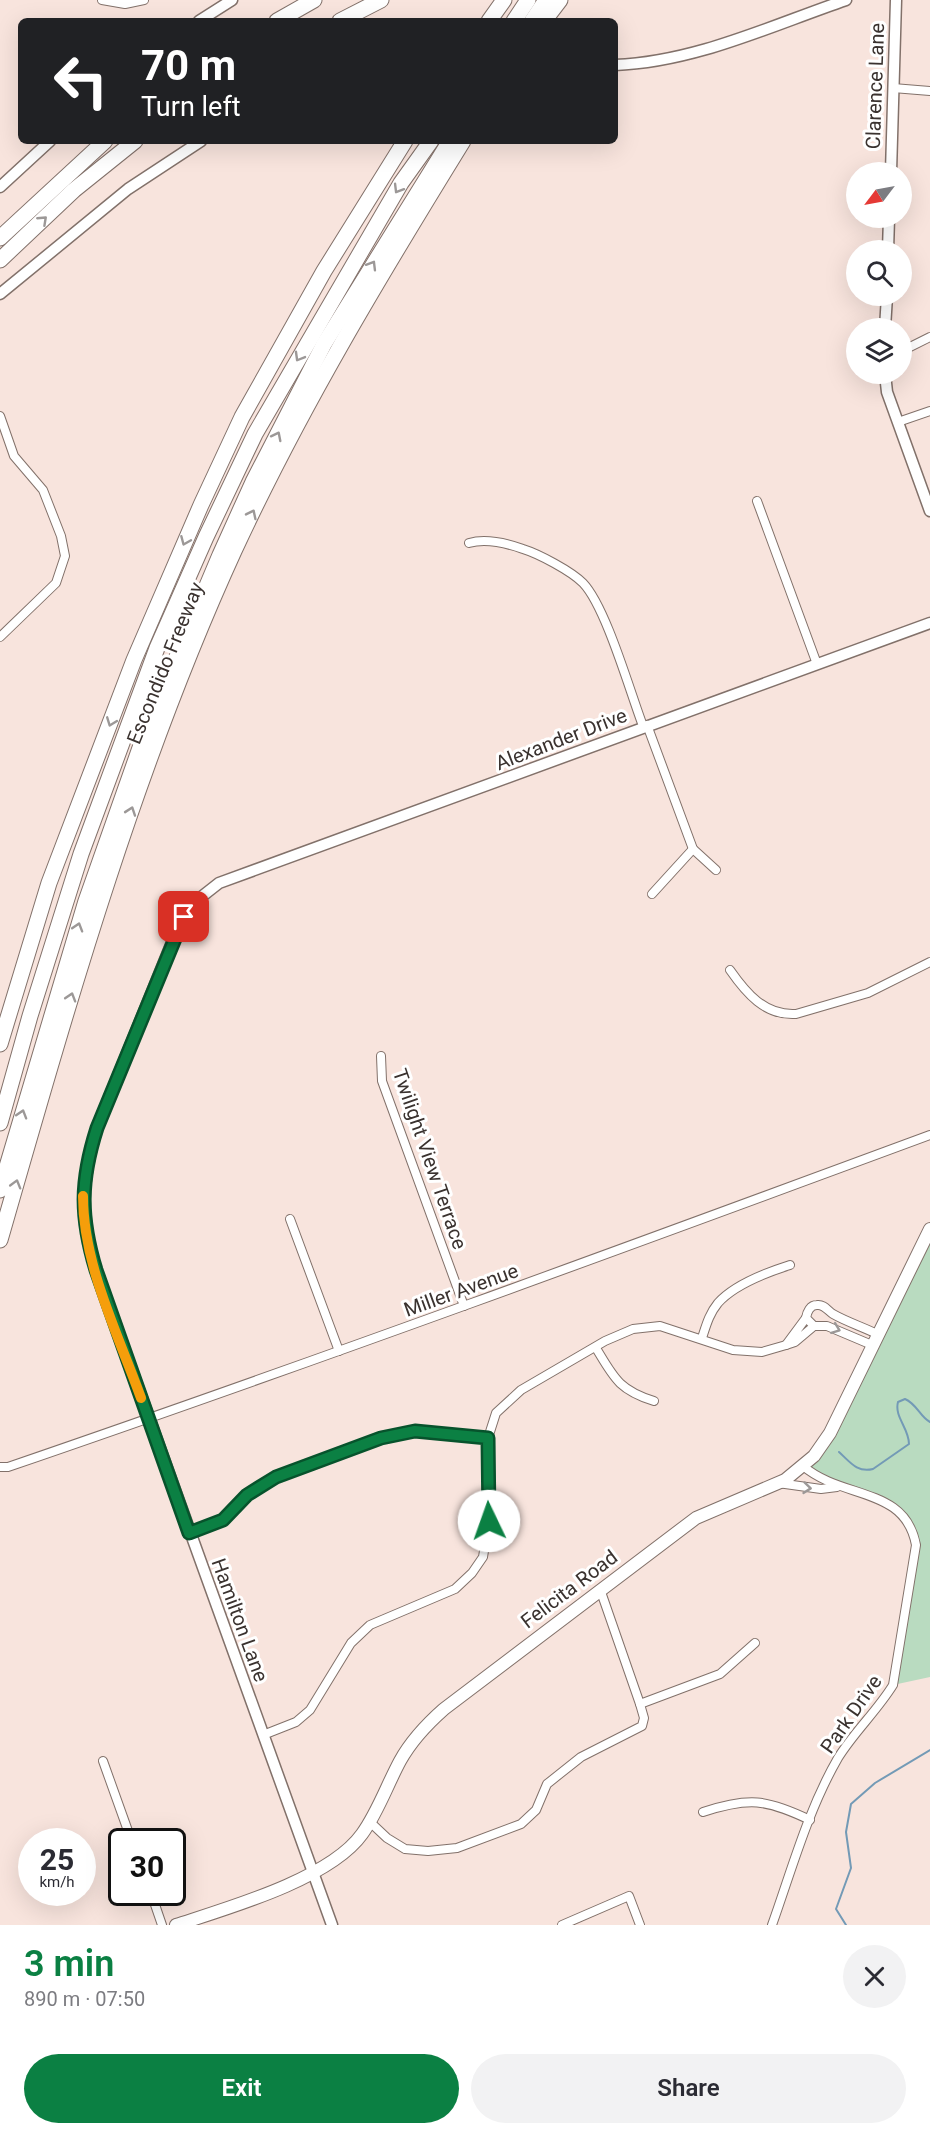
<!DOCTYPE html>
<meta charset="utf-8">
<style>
body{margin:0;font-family:Roboto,sans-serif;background:#f2f2f3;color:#2b2b33;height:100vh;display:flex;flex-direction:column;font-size:22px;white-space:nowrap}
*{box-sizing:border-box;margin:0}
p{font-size:20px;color:#7c7c81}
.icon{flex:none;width:33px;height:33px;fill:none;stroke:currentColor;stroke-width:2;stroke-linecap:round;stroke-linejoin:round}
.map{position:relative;height:1925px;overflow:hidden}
.details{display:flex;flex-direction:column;background:#fff;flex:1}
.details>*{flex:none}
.hud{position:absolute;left:18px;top:18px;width:600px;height:126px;border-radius:9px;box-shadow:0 6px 24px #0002;background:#202124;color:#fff;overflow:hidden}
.needle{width:39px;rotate:238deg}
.buttons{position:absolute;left:846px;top:162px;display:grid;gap:12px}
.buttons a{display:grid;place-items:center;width:66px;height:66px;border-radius:50%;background:#fff;box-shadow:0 6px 24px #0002;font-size:30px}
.speed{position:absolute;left:18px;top:1828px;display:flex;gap:12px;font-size:30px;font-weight:700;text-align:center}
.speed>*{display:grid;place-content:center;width:78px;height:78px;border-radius:50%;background:#fff;box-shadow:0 6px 24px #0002;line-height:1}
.speed small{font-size:15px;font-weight:400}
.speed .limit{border:3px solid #111;border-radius:9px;background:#fff;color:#111}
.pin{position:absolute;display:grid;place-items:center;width:51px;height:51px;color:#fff;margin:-26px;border-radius:12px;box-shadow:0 3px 9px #0006}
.me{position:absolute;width:66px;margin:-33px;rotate:357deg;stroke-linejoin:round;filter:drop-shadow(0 0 4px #0008)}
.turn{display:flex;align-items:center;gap:21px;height:126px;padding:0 24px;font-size:27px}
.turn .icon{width:78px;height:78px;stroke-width:2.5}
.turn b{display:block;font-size:42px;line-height:51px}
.round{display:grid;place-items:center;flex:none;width:63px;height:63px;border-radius:32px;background:#f2f2f3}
.summary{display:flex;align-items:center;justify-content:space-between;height:102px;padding:0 24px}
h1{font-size:36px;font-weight:600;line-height:45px;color:#0b8043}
.cta{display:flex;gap:12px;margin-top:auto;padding:12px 24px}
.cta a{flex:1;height:69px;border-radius:36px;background:#0b8043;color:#fff;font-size:24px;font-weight:600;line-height:69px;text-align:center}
.cta a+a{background:#f2f2f3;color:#2b2b33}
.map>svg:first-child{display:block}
</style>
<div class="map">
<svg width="930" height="1925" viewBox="0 0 930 1925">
<rect width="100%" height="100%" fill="#f8e4dd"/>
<polygon fill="#b9dbc0" points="930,1229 930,1677 893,1685 916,1547 897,1509 803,1466 814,1456"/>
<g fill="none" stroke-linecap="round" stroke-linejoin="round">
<g stroke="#739ab6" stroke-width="2">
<path d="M 839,1452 C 850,1462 857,1473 873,1469 L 909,1444 C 909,1428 894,1417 898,1402 L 905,1399 C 917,1404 920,1417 930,1422"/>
<polyline points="846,1925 836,1909 851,1868 846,1832 851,1804 875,1783 930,1750"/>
</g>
<g stroke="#82716a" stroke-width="10">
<g id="minor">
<polyline points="102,0 125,4 144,0"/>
<polyline points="893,88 930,91"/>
<polyline points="902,351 930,337"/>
<polyline points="0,416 14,456 43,490 61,536 65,556 56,583 0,637"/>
<polyline points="898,422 930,411"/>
<polyline points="757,501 817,664"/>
<path d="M 469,543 C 487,538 506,543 523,549 C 539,554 571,571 583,583 C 606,607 630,692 643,726"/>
<polyline points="647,725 693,849 716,870"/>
<polyline points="652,894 693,849"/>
<path d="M 730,970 C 746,993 765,1016 796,1014 L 868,993 L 930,962"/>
<polyline points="381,1056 382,1081 464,1306"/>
<polyline points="290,1219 339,1351"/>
<polyline points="806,1318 786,1345 795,1342 814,1326"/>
<path d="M 702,1338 C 706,1326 709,1314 718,1303 C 734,1285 768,1272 790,1265"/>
<path d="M 872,1345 L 827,1326 L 814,1326 L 806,1318 C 807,1312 810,1305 817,1305 C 824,1304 828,1311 833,1314 C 847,1322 863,1327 877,1334"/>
<path d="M 596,1348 C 614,1378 619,1390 654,1401"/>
<path d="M 0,1467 L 8,1467 C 317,1361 624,1248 930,1135"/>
<polyline points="778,1483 821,1489 837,1487"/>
<polyline points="189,1533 223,1520 247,1495 276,1477 381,1439 415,1431 488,1438"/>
<polyline points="640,1704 720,1674 755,1643"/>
<polyline points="263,1735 296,1722 310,1710 351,1643 370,1625 455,1589 472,1573 483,1557 489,1521 488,1438 496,1413 521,1390 605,1341 633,1329 660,1326 733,1350 762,1352 786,1345"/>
<polyline points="103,1761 132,1842"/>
<path d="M 703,1812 C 749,1797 766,1799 810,1820"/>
<polyline points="370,1822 387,1838 405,1849 428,1851 457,1848 521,1824 536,1810 547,1784 581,1757 642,1726 644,1718 640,1704 600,1589"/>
<polyline points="151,1893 162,1925"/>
<polyline points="562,1925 629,1896 640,1925"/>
<path d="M 772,1925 C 792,1869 808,1810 838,1758 C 854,1732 877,1711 893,1685 L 916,1545 C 905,1486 843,1500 803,1466"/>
</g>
</g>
<g stroke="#82716a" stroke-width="13">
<g id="tertiary">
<polyline points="199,21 232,0"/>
<path d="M 615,65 C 695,62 770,26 846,0"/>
<polyline points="891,172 896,0"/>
<polyline points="0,187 50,141"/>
<polyline points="888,250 889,218"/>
<polyline points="0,294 128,189 201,141"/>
<polyline points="885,328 887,296"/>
<polyline points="885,374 887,392 930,511"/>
<path d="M 332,1925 L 96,1271 C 80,1217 81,1181 97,1128 L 177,930 L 191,905 L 219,883 L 930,623"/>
</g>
</g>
<g stroke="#82716a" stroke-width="14">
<path id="secondary" d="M 176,1925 C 228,1908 330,1879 362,1834 C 378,1812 387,1785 400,1761 C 411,1741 427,1724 444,1709 L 696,1518 L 785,1480 L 814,1456 L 830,1433 L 930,1229"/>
</g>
<g stroke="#82716a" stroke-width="17">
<g id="motorway">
<polyline points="277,21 314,0"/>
<polyline points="340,21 381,0"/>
<polyline points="489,21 504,0"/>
<polyline points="514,21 528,0"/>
<polyline points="532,21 546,0"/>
<polyline points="544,21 560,0"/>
<polyline points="0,238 105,141"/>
<polyline points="0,260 74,190 135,141"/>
<polyline points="0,1044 49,883 134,660 201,505 242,417 324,271 405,141"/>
<polyline points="0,1123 30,1016 81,854 157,648 206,537 255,434 401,183 431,141"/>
<polyline points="0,1190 86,901 147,728 220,555 253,482 324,344 450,141"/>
<path d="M 0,1240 C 67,1007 133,772 234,551 C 300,408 381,274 463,141"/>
</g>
</g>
<use href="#minor" stroke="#fff" stroke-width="8"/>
<use href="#tertiary" stroke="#fff" stroke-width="10"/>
<use href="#secondary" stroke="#fff" stroke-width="12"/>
<use href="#motorway" stroke="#fff" stroke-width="15"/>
</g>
<defs><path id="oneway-chevron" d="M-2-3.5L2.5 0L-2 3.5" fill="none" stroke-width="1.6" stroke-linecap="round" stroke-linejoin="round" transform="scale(1.5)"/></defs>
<g stroke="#9c9897">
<use href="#oneway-chevron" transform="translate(398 189) rotate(121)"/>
<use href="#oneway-chevron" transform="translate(43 220) rotate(-43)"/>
<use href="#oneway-chevron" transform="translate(372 265) rotate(-59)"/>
<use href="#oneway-chevron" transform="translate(299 357) rotate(120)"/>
<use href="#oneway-chevron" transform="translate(277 436) rotate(-63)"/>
<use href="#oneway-chevron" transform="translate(252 514) rotate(-64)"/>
<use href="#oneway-chevron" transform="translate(185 541) rotate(113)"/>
<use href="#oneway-chevron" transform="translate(111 722) rotate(111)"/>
<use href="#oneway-chevron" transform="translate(131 811) rotate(-71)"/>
<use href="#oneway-chevron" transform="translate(78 927) rotate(-73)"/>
<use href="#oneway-chevron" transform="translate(71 997) rotate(-73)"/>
<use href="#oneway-chevron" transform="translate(22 1114) rotate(-73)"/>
<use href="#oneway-chevron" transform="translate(16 1184) rotate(-74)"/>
<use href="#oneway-chevron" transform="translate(836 1329) rotate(21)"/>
<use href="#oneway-chevron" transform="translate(807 1488) rotate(6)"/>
</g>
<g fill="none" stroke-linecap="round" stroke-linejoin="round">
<g stroke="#07532c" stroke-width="15">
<path id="route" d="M 184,917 L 97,1128 C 80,1181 80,1217 96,1270 L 189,1533 L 223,1520 L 247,1495 L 276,1477 L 381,1438 L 415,1431 L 488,1438 L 489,1521"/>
</g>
<use href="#route" stroke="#0b8043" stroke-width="10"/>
<path stroke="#f59e0b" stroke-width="10" d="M 83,1196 C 83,1265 118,1334 141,1398"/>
</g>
<g text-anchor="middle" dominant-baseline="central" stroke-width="6" stroke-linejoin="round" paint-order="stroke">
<g font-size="20" fill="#3a322f" stroke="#fff">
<text transform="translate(875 86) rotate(-88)">Clarence Lane</text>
<text transform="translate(165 663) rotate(-68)">Escondido Freeway</text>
<text transform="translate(561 739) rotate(-21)">Alexander Drive</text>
<text transform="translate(430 1159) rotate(71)">Twilight View Terrace</text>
<text transform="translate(461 1290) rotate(-20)">Miller Avenue</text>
<text transform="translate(569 1589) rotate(-37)">Felicita Road</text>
<text transform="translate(240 1620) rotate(70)">Hamilton Lane</text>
<text transform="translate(851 1714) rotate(-55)">Park Drive</text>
</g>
</g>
</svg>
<div class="buttons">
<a><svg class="needle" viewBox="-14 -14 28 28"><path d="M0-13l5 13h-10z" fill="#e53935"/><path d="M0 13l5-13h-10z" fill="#7c7c81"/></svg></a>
<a><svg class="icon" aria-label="search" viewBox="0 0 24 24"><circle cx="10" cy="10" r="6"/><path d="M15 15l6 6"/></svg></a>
<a><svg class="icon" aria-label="layers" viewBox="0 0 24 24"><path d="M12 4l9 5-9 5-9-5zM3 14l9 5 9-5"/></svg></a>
</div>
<div class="speed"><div>25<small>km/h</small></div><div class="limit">30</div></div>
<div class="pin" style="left:184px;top:917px;background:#d93025"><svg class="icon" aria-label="arrive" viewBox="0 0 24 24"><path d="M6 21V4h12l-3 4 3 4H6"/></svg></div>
<svg class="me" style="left:489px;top:1521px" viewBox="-20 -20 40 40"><circle r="19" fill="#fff"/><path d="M0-13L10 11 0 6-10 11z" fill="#0b8043"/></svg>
<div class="hud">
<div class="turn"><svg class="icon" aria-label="left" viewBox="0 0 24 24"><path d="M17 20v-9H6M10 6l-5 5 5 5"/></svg><div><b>70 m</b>Turn left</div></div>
</div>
</div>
<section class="details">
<div class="summary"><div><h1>3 min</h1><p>890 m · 07:50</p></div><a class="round"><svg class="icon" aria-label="close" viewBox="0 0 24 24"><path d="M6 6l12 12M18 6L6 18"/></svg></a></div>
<div class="cta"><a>Exit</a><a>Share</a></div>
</section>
